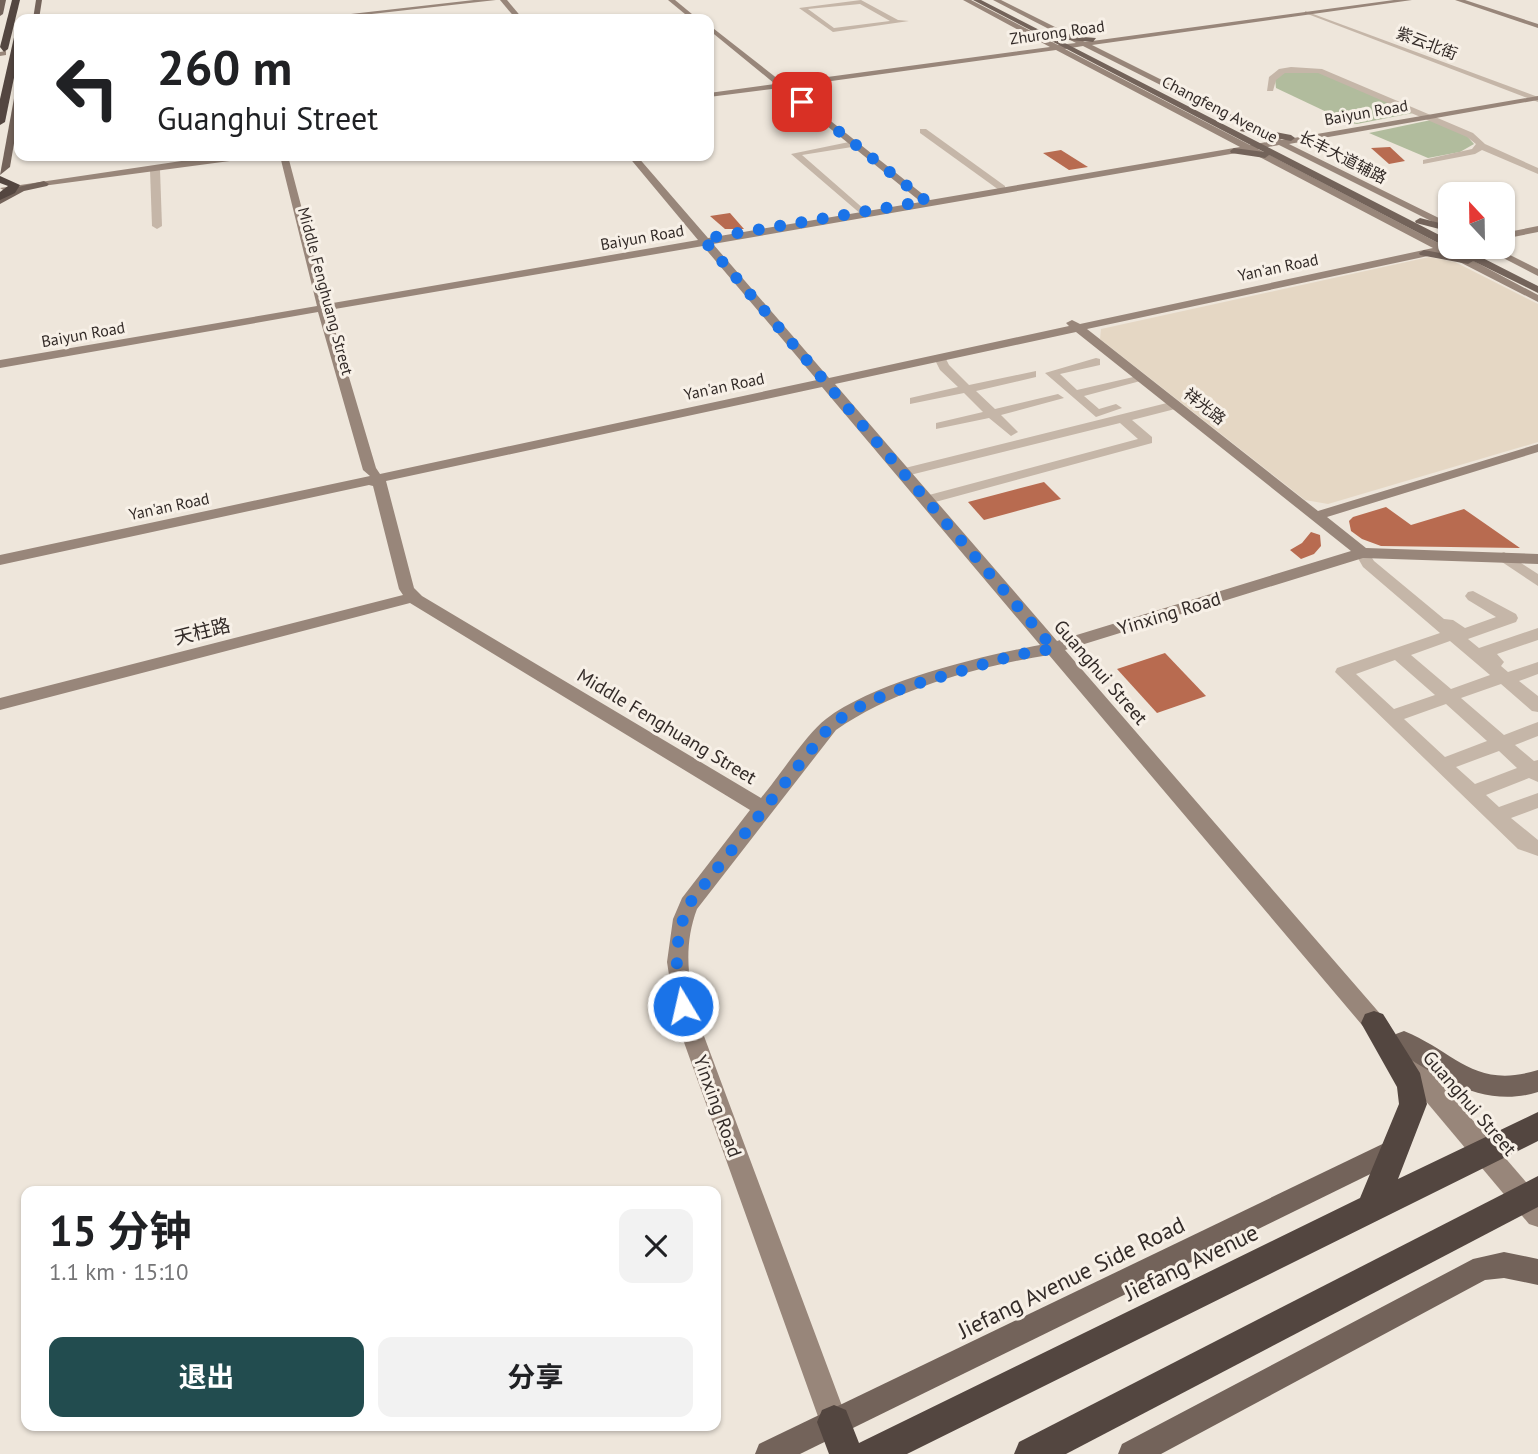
<!DOCTYPE html>
<html lang="zh">
<meta charset="utf-8">
<style>
body{margin:0;font-family:"PT Sans","Noto Sans SC",sans-serif;background:#f2f2f2;color:#202124;height:100vh;display:flex;flex-direction:column;font-size:26px;white-space:nowrap}
*{box-sizing:border-box;margin:0}
p{font-size:23px;color:#757577}
.icon{flex:none;width:38px;height:38px;fill:none;stroke:currentColor;stroke-width:2;stroke-linecap:round;stroke-linejoin:round}
.map{position:relative;flex:1;overflow:hidden}
.sheet{position:absolute;left:21px;top:1186px;width:700px;height:245px;display:flex;flex-direction:column;background:#fff;border-radius:14px;box-shadow:0 2px 5px #0004}
.sheet>*{flex:none}
.guide{position:absolute;left:14px;top:14px;width:700px;height:147px;border-radius:14px;box-shadow:0 2px 5px #0004;background:#fff;color:#202124;overflow:hidden}
.needle{width:46px;rotate:338deg}
.fabs{position:absolute;left:1438px;top:182px;display:grid;gap:14px}
.fabs a{display:grid;place-items:center;width:77px;height:77px;border-radius:14px;background:#fff;box-shadow:0 2px 5px #0004;font-size:35px}
.pin{position:absolute;display:grid;place-items:center;width:60px;height:60px;color:#fff;margin:-30px;border-radius:14px;box-shadow:0 4px 10px #0006}
.me{position:absolute;width:77px;margin:-38px;rotate:351deg;stroke-linejoin:round;filter:drop-shadow(0 0 5px #0008)}
.turn{display:flex;align-items:center;gap:24px;height:147px;padding:0 28px;font-size:32px}
.turn .icon{width:91px;height:91px;stroke-width:2.5}
.turn b{display:block;font-size:49px;line-height:60px}
.round{display:grid;place-items:center;flex:none;width:74px;height:74px;border-radius:14px;background:#f2f2f2}
.overview{display:flex;align-items:center;justify-content:space-between;height:119px;padding:0 28px}
h1{font-size:42px;font-weight:700;line-height:52px}
.action{display:flex;gap:14px;margin-top:auto;padding:14px 28px}
.action a{flex:1;height:80px;border-radius:14px;background:#224c4f;color:#fff;font-size:28px;font-weight:700;line-height:80px;text-align:center}
.action a+a{background:#f2f2f2;color:#202124}
.map>svg:first-child{display:block}
</style>
<div class="map">
<svg width="1538" height="1454" viewBox="0 0 1538 1454">
<rect width="100%" height="100%" fill="#eee6db"/>
<g fill="#b1bc9d">
<polygon points="1285,72 1318,72 1413,113 1357,124 1350,123 1276,88 1275,79"/>
<polygon points="1431,120 1466,135 1474,144 1460,152 1428,158 1369,133"/>
</g>
<polygon fill="#e5d7c4" points="1429,257 1455,262 1538,304 1538,442 1328,504 1305,500 1100,339 1101,329"/>
<g fill="#b86b50">
<polygon points="1390,147 1405,161 1389,164 1371,148"/>
<polygon points="1061,150 1088,167 1069,170 1043,153"/>
<polygon points="730,213 744,229 725,229 710,216"/>
<polygon points="1044,482 1061,499 984,520 968,502"/>
<polygon points="1386,507 1411,525 1464,509 1520,548 1381,546 1362,539 1351,531 1349,521 1353,517"/>
<polygon points="1311,532 1320,535 1321,546 1314,554 1301,559 1290,550 1302,543"/>
<polygon points="1165,653 1206,696 1157,713 1117,669"/>
</g>
<g fill="none" stroke-linecap="round" stroke-linejoin="round">
<g fill="#c5b6a8" fill-rule="evenodd">
<path d="M 861,0 L 898,20 L 909,21 L 833,32 L 799,8 ZM 860,4 L 890,21 L 834,28 L 808,9 Z"/>
<polygon points="1305,11 1538,97 1538,102 1305,13"/>
<polygon points="1291,67 1322,69 1473,133 1485,144 1538,168 1538,174 1482,150 1475,154 1423,164 1423,160 1472,149 1476,144 1467,137 1318,73 1285,73 1276,80 1273,91 1267,91 1269,77 1279,69"/>
<polygon points="920,129 926,129 1005,186 1005,190 999,190 920,133"/>
<polygon points="849,142 853,145 852,147 802,155 865,210 865,214 862,215 791,154"/>
<polygon points="155,167 160,170 162,226 157,229 152,226 150,170"/>
<polygon points="940,354 944,355 949,365 969,385 1036,371 1036,377 976,391 995,409 1058,394 1064,398 1001,415 1018,432 1011,436 989,418 936,429 936,423 983,412 964,393 910,404 910,398 958,387 940,370 934,358"/>
<polygon points="1096,358 1100,359 1100,365 1060,374 1077,390 1142,375 1148,379 1084,396 1099,409 1116,404 1122,408 1096,417 1045,373"/>
<polygon points="1175,401 1179,402 1179,408 1132,420 1152,437 1152,443 939,501 934,502 927,498 929,495 1138,439 1120,423 910,475 903,471 905,468"/>
<path d="M 1362,548 L 1367,550 L 1374,561 L 1444,619 L 1453,620 L 1465,628 L 1496,617 L 1468,600 L 1465,596 L 1468,592 L 1473,591 L 1516,614 L 1518,618 L 1516,622 L 1468,639 L 1479,648 L 1538,628 L 1538,640 L 1497,654 L 1504,662 L 1501,666 L 1508,672 L 1538,662 L 1538,674 L 1519,681 L 1538,696 L 1538,712 L 1532,711 L 1501,684 L 1461,698 L 1504,735 L 1538,722 L 1538,736 L 1515,745 L 1534,761 L 1538,760 L 1538,782 L 1529,778 L 1486,795 L 1499,807 L 1538,793 L 1538,808 L 1511,818 L 1538,840 L 1538,856 L 1518,849 L 1335,672 L 1337,668 L 1440,633 L 1363,567 L 1355,553 ZM 1450,641 L 1490,675 L 1451,689 L 1411,655 ZM 1395,660 L 1435,695 L 1394,709 L 1356,674 ZM 1446,704 L 1487,741 L 1445,757 L 1404,719 ZM 1499,751 L 1517,768 L 1475,784 L 1456,767 Z"/>
<polygon points="1504,552 1538,574 1538,586 1499,560 1497,557 1499,554"/>
</g>
<g fill="#98867a" fill-rule="evenodd">
<polygon points="474,0 496,0 327,19 307,19"/>
<polygon points="500,0 507,0 523,19 516,19"/>
<polygon points="668,0 675,0 698,19 691,19"/>
<path d="M 963,0 L 971,0 L 1058,45 L 1076,43 L 993,0 L 1001,0 L 1085,42 L 1394,0 L 1412,0 L 1092,45 L 1282,140 L 1538,96 L 1538,100 L 1289,144 L 1451,224 L 1451,231 L 1279,145 L 1258,149 L 1444,246 L 1459,247 L 1453,250 L 1538,295 L 1538,302 L 1442,253 L 1087,329 L 1318,511 L 1538,444 L 1538,452 L 1327,517 L 1366,548 L 1538,554 L 1538,564 L 1363,558 L 1065,650 L 1389,1024 L 1392,1031 L 1389,1038 L 1381,1041 L 1373,1038 L 1049,655 C 979,666 895,689 836,730 L 697,909 C 683,946 688,982 698,1020 L 848,1422 L 844,1432 L 834,1436 L 824,1432 L 820,1422 L 676,1020 L 667,962 L 673,919 L 682,898 L 750,810 L 410,603 L 0,710 L 0,698 L 403,595 L 399,589 L 373,486 L 369,485 L 0,565 L 0,555 L 370,476 L 363,470 L 318,312 L 0,368 L 0,360 L 317,306 L 280,156 L 288,156 L 327,304 L 698,240 L 628,156 L 637,156 L 708,238 L 921,202 L 780,88 L 709,97 L 709,93 L 775,84 L 709,30 L 709,25 L 783,83 L 1050,47 ZM 1083,46 L 1272,141 L 1250,145 L 1065,49 ZM 1056,50 L 1240,147 L 930,200 L 788,87 ZM 1248,151 L 1433,248 L 1080,324 L 1072,320 L 1066,323 L 1069,326 L 829,378 L 713,244 ZM 703,246 L 817,380 L 380,474 L 376,468 L 329,310 ZM 1076,332 L 1351,551 L 1057,641 L 835,384 ZM 822,387 L 1040,645 C 981,656 874,682 826,719 C 807,733 778,778 761,798 L 422,596 L 414,588 L 386,481 Z"/>
<polygon points="1455,0 1465,0 1538,24 1538,28"/>
<polygon points="6,51 6,55 0,56 0,52"/>
<polygon points="215,156 267,156 5,191 0,188"/>
<polygon points="1538,226 1538,232 1503,239 1503,233"/>
<polygon points="1482,247 1494,247 1538,269 1538,276"/>
<polygon points="1406,1049 1414,1052 1538,1196 1538,1227 1529,1224 1398,1068 1395,1060 1398,1052"/>
</g>
<g fill="#73635a" fill-rule="evenodd">
<polygon points="0,0 6,0 3,14 0,16"/>
<polygon points="36,0 42,0 39,19 33,19"/>
<polygon points="973,0 981,0 1055,38 1058,35 1096,38 1093,42 1057,39 1451,241 1451,247 1461,247 1538,286 1538,293 1473,261 1468,264 1420,255 1419,253 1424,250 1467,258 1269,155 1265,158 1231,153 1230,151 1234,148 1264,152"/>
<polygon points="19,91 19,114 10,167 0,175 15,93"/>
<polygon points="1243,126 1291,135 1295,138 1291,141 1240,131"/>
<polygon points="44,181 49,184 47,186 24,191 0,204 0,197 18,187"/>
<polygon points="1420,218 1451,226 1451,232 1416,223 1415,221"/>
<polygon points="1486,247 1497,247 1503,253 1494,255"/>
<path d="M 1404,1031 C 1456,1052 1474,1090 1538,1070 L 1538,1092 C 1485,1109 1439,1078 1396,1050 L 1393,1042 L 1396,1034 Z"/>
<polygon points="1397,1137 1405,1141 1409,1149 1405,1157 800,1454 755,1454 759,1444"/>
<polygon points="1504,1252 1538,1259 1538,1285 1504,1278 1485,1280 1161,1454 1118,1454 1122,1444 1473,1259"/>
</g>
<g fill="#534640" fill-rule="evenodd">
<polygon points="12,0 20,0 8,49 4,52 0,47"/>
<polygon points="36,14 39,18 22,19 19,17"/>
<polygon points="19,30 19,53 5,122 0,125 0,99 15,33"/>
<polygon points="0,176 20,185 15,193 0,200 0,192 8,186 0,183"/>
<polygon points="1374,1011 1383,1014 1420,1073 1427,1104 1398,1179 1538,1112 1538,1141 907,1454 829,1454 817,1422 822,1410 834,1405 846,1410 859,1443 1360,1198 1399,1104 1397,1087 1361,1023 1365,1014"/>
<polygon points="1538,1176 1538,1207 1066,1454 1014,1454 1019,1442"/>
</g>
</g>
<g fill="none" stroke-linecap="round" stroke-linejoin="round">
<path stroke="#1a73e8" stroke-width="12" stroke-dasharray="0 21.6" d="M 683,1006 C 674,971 674,937 689,904 L 830,726 C 870,695 916,684 964,670 C 994,661 1023,652 1054,649 L 703,239 L 926,201 L 802,102"/>
</g>
<g text-anchor="middle" dominant-baseline="central" stroke-width="6" stroke-linejoin="round" paint-order="stroke">
<g font-size="16" fill="#332b28" stroke="#f7f0e7">
<text transform="translate(1057 32) rotate(-8)">Zhurong Road</text>
<text transform="translate(1427 43) rotate(21)">紫云北街</text>
<text transform="translate(1220 109) rotate(27)">Changfeng Avenue</text>
<text transform="translate(1366 112) rotate(-10)">Baiyun Road</text>
<text transform="translate(1343 157) rotate(27)">长丰大道辅路</text>
<text transform="translate(642 237) rotate(-10)">Baiyun Road</text>
<text transform="translate(1278 267) rotate(-12)">Yan'an Road</text>
<text transform="translate(326 291) rotate(75)">Middle Fenghuang Street</text>
<text transform="translate(83 334) rotate(-10)">Baiyun Road</text>
<text transform="translate(724 386) rotate(-12)">Yan'an Road</text>
<text transform="translate(1205 406) rotate(38)">祥光路</text>
<text transform="translate(169 506) rotate(-12)">Yan'an Road</text>
</g>
<g font-size="19" fill="#332b28" stroke="#f7f0e7">
<text transform="translate(1169 613) rotate(-17)">Yinxing Road</text>
<text transform="translate(202 631) rotate(-14)">天柱路</text>
<text transform="translate(1101 672) rotate(49)">Guanghui Street</text>
<text transform="translate(667 726) rotate(31)">Middle Fenghuang Street</text>
<text transform="translate(1470 1103) rotate(49)">Guanghui Street</text>
<text transform="translate(718 1106) rotate(70)">Yinxing Road</text>
</g>
<g font-size="23" fill="#332b28" stroke="#f7f0e7">
<text transform="translate(1191 1262) rotate(-26)">Jiefang Avenue</text>
<text transform="translate(1071 1277) rotate(-26)">Jiefang Avenue Side Road</text>
</g>
</g>
</svg>
<div class="fabs">
<a><svg class="needle" viewBox="-14 -14 28 28"><path d="M0-13l5 13h-10z" fill="#e53935"/><path d="M0 13l5-13h-10z" fill="#757577"/></svg></a>
</div>
<div class="pin" style="left:802px;top:102px;background:#d93025"><svg class="icon" aria-label="arrive" viewBox="0 0 24 24"><path d="M6 21V4h12l-3 4 3 4H6"/></svg></div>
<svg class="me" style="left:683px;top:1006px" viewBox="-20 -20 40 40"><circle r="17" fill="#1a73e8" stroke="#fff" stroke-width="3"/><path d="M0-11L8 9 0 5-8 9z" fill="#fff"/></svg>
<div class="guide">
<div class="turn"><svg class="icon" aria-label="left" viewBox="0 0 24 24"><path d="M17 20v-9H6M10 6l-5 5 5 5"/></svg><div><b>260 m</b>Guanghui Street</div></div>
</div>
<section class="sheet">
<div class="overview"><div><h1>15 分钟</h1><p>1.1 km · 15:10</p></div><a class="round"><svg class="icon" aria-label="close" viewBox="0 0 24 24"><path d="M6 6l12 12M18 6L6 18"/></svg></a></div>
<div class="action"><a>退出</a><a>分享</a></div>
</section>
</div>
